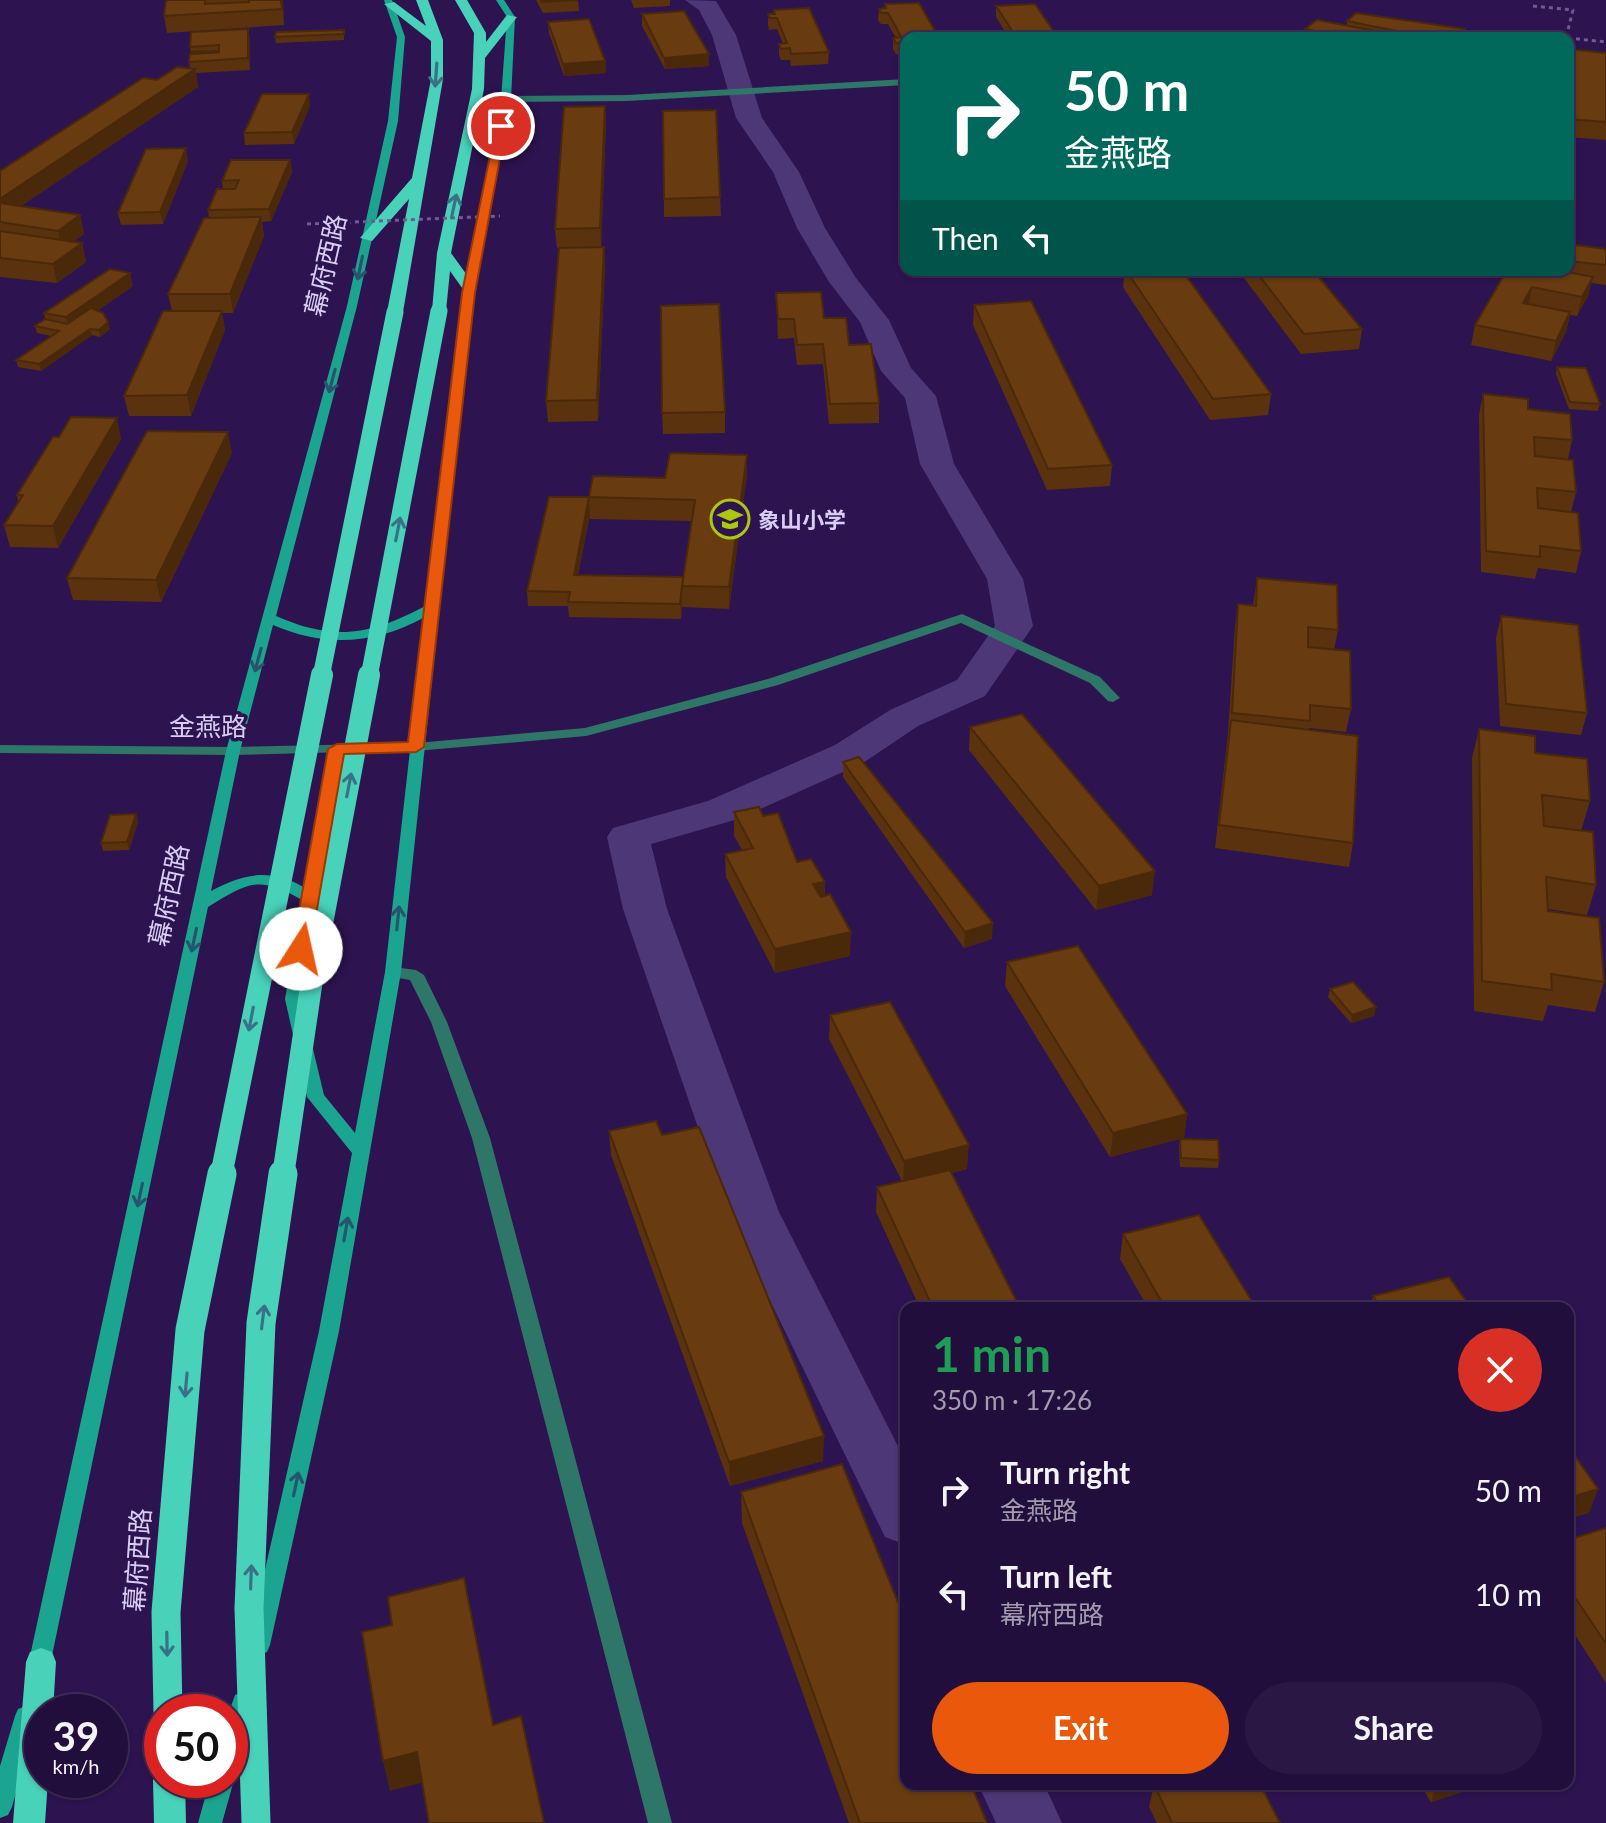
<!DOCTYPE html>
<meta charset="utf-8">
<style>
body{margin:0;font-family:Lato,"Noto Sans SC",sans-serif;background:#2a1743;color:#f1f3f6;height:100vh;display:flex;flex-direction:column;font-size:30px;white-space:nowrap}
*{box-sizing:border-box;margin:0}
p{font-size:26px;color:#a29caf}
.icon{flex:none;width:44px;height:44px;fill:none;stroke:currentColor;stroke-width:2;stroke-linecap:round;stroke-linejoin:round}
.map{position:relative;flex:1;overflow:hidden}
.side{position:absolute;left:900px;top:1302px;width:674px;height:488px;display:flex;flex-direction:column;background:#220e3c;border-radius:16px;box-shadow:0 2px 6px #0004,0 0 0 2px #3f2e56}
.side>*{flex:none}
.hud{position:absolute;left:900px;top:32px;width:674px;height:244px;border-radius:16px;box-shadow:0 2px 6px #0004,0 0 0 2px #3f2e56;background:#00695c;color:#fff;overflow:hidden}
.speed{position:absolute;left:24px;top:1694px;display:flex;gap:16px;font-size:40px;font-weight:700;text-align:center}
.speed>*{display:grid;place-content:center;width:104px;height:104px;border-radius:50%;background:#220e3c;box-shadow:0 2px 6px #0004,0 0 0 2px #3f2e56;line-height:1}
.speed small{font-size:20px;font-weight:400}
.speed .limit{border:12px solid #d22;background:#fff;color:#111}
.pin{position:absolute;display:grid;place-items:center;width:68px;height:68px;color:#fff;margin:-34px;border:4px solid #fff;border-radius:50%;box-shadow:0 2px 8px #0007}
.me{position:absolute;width:88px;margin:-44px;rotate:10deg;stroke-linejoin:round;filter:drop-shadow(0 0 6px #0008)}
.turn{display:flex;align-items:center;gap:28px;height:168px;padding:0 32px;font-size:36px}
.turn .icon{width:104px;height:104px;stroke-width:2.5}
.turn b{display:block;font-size:56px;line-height:68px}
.then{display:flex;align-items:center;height:76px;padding:0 32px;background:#0003;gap:16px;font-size:30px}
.round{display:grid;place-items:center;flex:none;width:84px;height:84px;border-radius:42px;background:#2a1743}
.head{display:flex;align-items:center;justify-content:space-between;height:136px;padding:0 32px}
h1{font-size:48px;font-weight:700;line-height:60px;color:#1e9e55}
.primary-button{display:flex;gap:16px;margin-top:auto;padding:16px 32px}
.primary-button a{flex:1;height:92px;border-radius:48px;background:#ea580c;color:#fff;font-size:32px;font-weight:700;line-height:92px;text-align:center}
.primary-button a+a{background:#2a1743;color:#f1f3f6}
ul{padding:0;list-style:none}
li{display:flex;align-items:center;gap:24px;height:104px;padding:0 32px}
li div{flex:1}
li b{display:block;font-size:30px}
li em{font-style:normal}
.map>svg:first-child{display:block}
</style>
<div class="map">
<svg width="1606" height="1823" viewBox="0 0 1606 1823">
<rect width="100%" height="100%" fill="#2d1350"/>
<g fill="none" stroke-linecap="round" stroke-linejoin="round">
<g fill="#4e3777" fill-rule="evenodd">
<polygon points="685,0 716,1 736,35 762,118 799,172 825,228 856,278 889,320 911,368 936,396 954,464 1023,579 1033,626 985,696 918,726 863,763 738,819 651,844 667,909 779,1212 906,1462 906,1545 885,1537 727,1212 623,909 607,837 613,828 708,801 835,745 890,710 957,680 995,626 987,579 920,464 905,398 881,371 860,322 829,282 797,228 773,172 736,118 712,35 699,10"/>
<polygon points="978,1784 1044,1784 1062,1823 996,1823"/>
</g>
<g stroke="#6f5b8f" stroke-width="3" stroke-dasharray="4 4" stroke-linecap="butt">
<polyline points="1533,6 1573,10 1566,38"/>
<polyline points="1568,38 1606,42"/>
</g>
<polygon fill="#2e7668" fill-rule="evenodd" points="962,614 1100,677 1120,698 1113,702 1108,701 1090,683 961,623 778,685 586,736 416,751 409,747 416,743 585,728 768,679"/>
<g fill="#2e7668" fill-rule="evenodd">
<polygon points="906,79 906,85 627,101 506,102 501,99 506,96 627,95"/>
<polygon points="416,743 423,747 421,750 233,755 0,753 0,745 233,747"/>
<polygon points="393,967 416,970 424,975 447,1022 490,1138 672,1823 648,1823 472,1138 431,1022 410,980 387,976 385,972"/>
</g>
<g fill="#1ba48f" fill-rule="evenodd">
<path d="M 384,0 L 392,0 L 405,37 L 398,121 L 357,306 L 276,616 C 335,642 371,635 427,605 L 463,293 L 501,99 L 507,17 L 496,0 L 504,0 L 515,17 L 511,99 L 473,293 L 401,972 L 339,1331 L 270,1645 L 267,1652 L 259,1655 L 251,1652 L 248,1645 L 319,1331 L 352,1153 L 307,1097 L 285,999 L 302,900 C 259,875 249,882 208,907 L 49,1670 L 46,1677 L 38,1680 L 30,1677 L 27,1670 L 226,751 L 347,306 L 388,121 L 397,37 ZM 425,617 L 385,972 L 355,1133 L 324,1095 L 301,999 L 344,749 L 342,746 L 337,745 L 330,749 L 305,888 C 271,868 244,873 211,891 L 240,751 L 273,625 C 326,648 376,644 425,617 Z"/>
<polygon points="243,1692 251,1695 254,1702 238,1758 230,1761 229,1712 235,1695"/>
<polygon points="26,1706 34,1709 37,1716 12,1807 8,1815 0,1818 0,1766 15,1716 18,1709"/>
<polygon points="230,1772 234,1780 222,1823 198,1823 210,1780 230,1780"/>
</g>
<g fill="#48d2ba" fill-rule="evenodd">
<polygon points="416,0 428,0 443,40 443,79 403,312 395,317 387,312 409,199 372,241 360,238 412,178 431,79 431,41 384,4 394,2 426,26"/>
<polygon points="455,0 467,0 486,33 486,42 507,15 517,17 485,58 484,89 451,253 477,289 465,292 450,271 446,311 439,315 432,311 437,253 472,89 474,33"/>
<polygon points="41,1648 52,1652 56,1662 53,1712 42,1712 42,1780 48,1780 45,1823 13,1823 26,1662 30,1652"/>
<polygon points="162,1768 162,1780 185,1780 186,1823 154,1823 153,1780"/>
</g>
<polyline stroke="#6f5b8f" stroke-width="3" stroke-dasharray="4 4" stroke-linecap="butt" points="307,224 500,216"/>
<g stroke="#48d2ba" stroke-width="17">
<polyline points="321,677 395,312"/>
<polyline points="369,677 439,311"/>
</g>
<g stroke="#48d2ba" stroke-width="22">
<polyline points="221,1176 322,675"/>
<polyline points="283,1176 314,966 369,675"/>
</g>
<g stroke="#48d2ba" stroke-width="29">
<polyline points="168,1712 166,1612 190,1330 222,1174"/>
<polyline points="256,1823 249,1608 261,1323 283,1174"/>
</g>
</g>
<g fill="#5a330e" fill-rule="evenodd">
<polygon points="166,0 283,0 284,25 167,33 164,16"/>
<polygon points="536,0 578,0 579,11 543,13"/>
<polygon points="631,0 670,0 670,6 634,8"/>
<polygon points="885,4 906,38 906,59 904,54 896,54 893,49 893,38 896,38 888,24 881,24 878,20 879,9 885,8"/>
<polygon points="996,6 1058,38 1009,38 996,17"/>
<polygon points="774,10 829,52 828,64 791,66 790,60 781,60 779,55 779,44 783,43 777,29 769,30 768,25 768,14 774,14"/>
<polygon points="642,14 709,54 709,66 665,69 642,26"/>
<polygon points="1347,21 1463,38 1304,38 1305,29 1347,25"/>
<polygon points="548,22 605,61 606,73 564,76 549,33"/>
<polygon points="248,29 250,40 250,70 196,73 198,87 21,206 80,215 84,234 73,242 82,243 86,262 57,283 0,277 0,171 157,80 190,69 189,62 191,54 190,47"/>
<polygon points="344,30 344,40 276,43 275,37"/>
<polygon points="1568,49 1606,53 1606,140 1568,137"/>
<polygon points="310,106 294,144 245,145 244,133"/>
<polygon points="605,106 606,124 601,247 557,248 555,229"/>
<polygon points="716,110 721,216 664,217 664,199"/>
<polygon points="290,160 292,172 271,221 262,222 264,236 233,313 222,313 225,330 191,416 129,416 124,396 172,311 168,294 209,218 208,210 223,189 222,181"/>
<polygon points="188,161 163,224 121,225 118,213"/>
<polygon points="1568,244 1606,249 1606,285 1591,283 1588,296 1577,316 1570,315 1566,332 1551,361 1471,345 1475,325 1507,270 1568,270"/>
<polygon points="604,247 605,266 598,421 548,422 546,401"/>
<polygon points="1125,270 1182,270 1271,394 1268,415 1210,420 1123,287"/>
<polygon points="1238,270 1313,270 1362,329 1359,349 1301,354"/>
<polygon points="133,286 98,310 110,329 100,337 92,335 41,371 18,367 16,360 51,336 37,333 35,326 45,319 44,313"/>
<polygon points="776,293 824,318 849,345 879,403 879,423 829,424 823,364 797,365 794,338 778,339"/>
<polygon points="974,305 1112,465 1110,486 1047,490 973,325"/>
<polygon points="1557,367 1600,404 1598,411 1569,409 1556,374"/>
<polygon points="1483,394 1528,409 1572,440 1568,459 1576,492 1571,512 1581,551 1576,573 1538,568 1535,579 1481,572 1479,415"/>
<polygon points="725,412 725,433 663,434 662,413"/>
<polygon points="59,437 121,439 58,548 10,547 4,525 18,502 17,495"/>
<polygon points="232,453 161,602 73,600 67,578"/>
<path d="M 747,455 L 747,475 L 729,609 L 682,607 L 681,619 L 569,617 L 568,606 L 528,606 L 527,591 L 589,497 ZM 590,515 L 590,519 L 692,521 L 683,577 L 578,575 Z"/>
<polygon points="1257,578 1338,630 1334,650 1351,709 1346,732 1309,728 1308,730 1353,843 1349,867 1215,848 1228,733 1235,626 1238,604 1253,605"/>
<polygon points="1501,616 1587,713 1581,735 1500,726 1496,638"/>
<polygon points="970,727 1152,895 1096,910 969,750"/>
<polygon points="1479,729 1535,753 1590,801 1581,831 1596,885 1587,915 1548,909 1548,911 1604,982 1595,1012 1548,1005 1543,1021 1474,1011 1472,758"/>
<polygon points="843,762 992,939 964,948 843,777"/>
<polygon points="734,812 763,816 797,862 825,882 825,896 850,956 775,973 726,877 725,854 742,850 734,836"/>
<polygon points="136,814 138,822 129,850 103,851 101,843"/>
<polygon points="1007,962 1187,1114 1184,1138 1219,1160 1218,1168 1180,1167 1179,1147 1180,1139 1110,1157 1005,986"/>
<polygon points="1330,989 1374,1016 1351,1023 1328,997"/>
<polygon points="830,1015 967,1169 952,1173 1020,1308 920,1308 876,1212 877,1187 902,1181 829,1039"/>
<polygon points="609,1131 662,1135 823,1461 730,1486 611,1155"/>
<polygon points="1123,1234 1256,1308 1148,1308 1120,1259"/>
<polygon points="1373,1296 1471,1308 1370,1308"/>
<polygon points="741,1492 987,1823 849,1823 742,1523"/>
<polygon points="1606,1528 1606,1683 1568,1624 1568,1540"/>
<polygon points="1154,1784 1280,1823 1157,1823 1149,1807"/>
<polygon points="1420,1784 1487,1784 1431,1802"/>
</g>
<g fill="#4a290b">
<polygon points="281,0 283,0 284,25 282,9"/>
<polygon points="248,29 250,40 250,70 248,58"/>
<polygon points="1465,29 1463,38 1457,38"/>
<polygon points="709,54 709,66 665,69 664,58"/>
<polygon points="605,61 606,73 564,76 563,64"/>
<polygon points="195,69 198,87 0,220 0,199"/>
<polygon points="309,94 310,106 294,144 292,132"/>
<polygon points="605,106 606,124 601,247 600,228"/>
<polygon points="186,148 188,161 163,224 160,212"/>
<polygon points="290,160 292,172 271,221 269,209"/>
<polygon points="80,215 84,234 62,250 58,231"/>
<polygon points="261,217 264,236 233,313 230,294"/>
<polygon points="82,243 86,262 57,283 53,264"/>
<polygon points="604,247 605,266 598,421 597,400"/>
<polygon points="130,273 133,286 69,331 66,317"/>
<polygon points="1593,277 1588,296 1577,316 1582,297"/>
<polygon points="1532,287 1528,307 1523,303"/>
<polygon points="222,311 225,330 191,416 187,395"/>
<polygon points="1570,312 1566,332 1551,361 1556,341"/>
<polygon points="108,322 110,329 100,337 99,330"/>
<polygon points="90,329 92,335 41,371 39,364"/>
<polygon points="117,418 121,439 58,548 53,526"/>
<polygon points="228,432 232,453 161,602 156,580"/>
<polygon points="747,455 747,475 729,609 729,587"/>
<polygon points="589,501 590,515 575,590 574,575"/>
<polygon points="682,592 682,607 681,619 680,604"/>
<polygon points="136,814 138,822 129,850 127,842"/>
<polygon points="1155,871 1152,895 1096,910 1099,886"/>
<polygon points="825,882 825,905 813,884"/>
<polygon points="993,923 992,939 964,948 965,932"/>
<polygon points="851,932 850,956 775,973 775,949"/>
<polygon points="1376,1007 1374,1016 1351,1023 1352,1015"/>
<polygon points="1187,1114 1184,1138 1110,1157 1113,1133"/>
<polygon points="969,1145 967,1169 903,1185 904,1161"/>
<polygon points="824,1436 823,1461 730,1486 729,1462"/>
<polygon points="1598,1489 1589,1513 1568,1519 1568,1498"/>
<polygon points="417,1752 424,1782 390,1791 383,1761"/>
<polygon points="1437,1784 1487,1784 1431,1802"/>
</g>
<g fill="#693b10" stroke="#4a290b" stroke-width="2">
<polygon points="166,0 205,0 205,4 249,2 249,0 281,0 282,9 164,16"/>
<polygon points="541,0 578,0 542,2"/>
<polygon points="919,3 939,38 906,38 906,47 904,42 896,43 893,38 901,37 896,27 888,13 881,13 879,9 886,8 885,4"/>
<polygon points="1035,4 1058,38 1017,38 996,6"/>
<polygon points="809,8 829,52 791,54 790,48 781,49 779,44 787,43 777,18 769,18 768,14 775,14 774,10"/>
<polygon points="684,11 709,54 664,58 642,14"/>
<polygon points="1356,13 1465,29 1457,38 1431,38 1347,21"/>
<polygon points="589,19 605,61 563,64 548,22"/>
<polygon points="1317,20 1413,38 1352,38 1305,29"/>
<polygon points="248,29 248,58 189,62 190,54 219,52 219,45 190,47 191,32"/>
<polygon points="344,30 344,34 275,37 276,32"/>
<polygon points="1568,49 1606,53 1606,122 1568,119"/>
<polygon points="219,51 219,52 191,54 191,52"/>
<polygon points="177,67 195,69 0,199 0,171 143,78 157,80"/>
<polygon points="262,94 309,94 292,132 244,133"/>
<polygon points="605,106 600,228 555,229 564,107"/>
<polygon points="716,110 720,197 664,199 663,111"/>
<polygon points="186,148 160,212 118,213 146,149"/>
<polygon points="231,160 290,160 269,209 208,210 217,189 235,189 239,180 222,181"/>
<polygon points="0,203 80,215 58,231 0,222"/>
<polygon points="261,217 230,294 168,294 204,218"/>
<polygon points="0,231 82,243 53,264 0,258"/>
<polygon points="1568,244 1606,249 1606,265 1568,261"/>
<polygon points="604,247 597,400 546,401 559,248"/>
<polygon points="110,269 130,273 66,317 44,313"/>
<polygon points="1126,270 1182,270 1271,394 1213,399"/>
<polygon points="1255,270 1313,270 1362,329 1304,334"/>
<polygon points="1507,270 1557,270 1593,277 1582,297 1532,287 1523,303 1570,312 1556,341 1475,325"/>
<polygon points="821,292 824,318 846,318 849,345 871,344 879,403 830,404 823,344 797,345 794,319 778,319 776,293"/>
<polygon points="1031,301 1112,465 1048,469 974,305"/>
<polygon points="719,304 725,412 662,413 661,306"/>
<polygon points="91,308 103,313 108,322 99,330 90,329 39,364 16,360 59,331 35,326 45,319 67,324"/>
<polygon points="163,311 222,311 187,395 124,396"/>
<polygon points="1557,367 1586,368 1600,404 1570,402"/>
<polygon points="1483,394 1528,399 1528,409 1570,414 1572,440 1534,437 1535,456 1573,460 1576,492 1537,488 1538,508 1578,513 1581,551 1540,546 1540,557 1486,551"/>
<polygon points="71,417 117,418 53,526 4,525 23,495 17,495 53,437 59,437"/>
<polygon points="147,431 228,432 156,580 67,578"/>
<polygon points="670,453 747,455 729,587 682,586 695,500 589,497 593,476 665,478"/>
<polygon points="549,497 589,497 574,575 683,577 680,604 568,602 570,592 527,591"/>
<polygon points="1257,578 1337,585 1338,630 1308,627 1308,647 1350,651 1351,709 1310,705 1310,721 1232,713 1238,604 1256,606"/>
<polygon points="1501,616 1578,625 1587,713 1506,704"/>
<polygon points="1022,714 1155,871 1099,886 970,727"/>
<polygon points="1231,720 1358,736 1353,843 1219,825"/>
<polygon points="1479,729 1535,736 1535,753 1587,759 1590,801 1542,795 1544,826 1593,832 1596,885 1546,877 1548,911 1599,918 1604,982 1551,974 1552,990 1482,981"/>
<polygon points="859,757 993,923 965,932 843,762"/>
<polygon points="759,807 763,816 778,813 797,862 811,859 825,882 813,884 821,897 830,894 851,932 775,949 725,854 753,848 734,812"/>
<polygon points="136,814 127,842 101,843 110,815"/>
<polygon points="1078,946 1187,1114 1113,1133 1007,962"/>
<polygon points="1353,982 1376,1007 1352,1015 1330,989"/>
<polygon points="890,1002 969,1145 904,1161 830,1015"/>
<polygon points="656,1121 662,1135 699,1127 824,1436 729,1462 609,1131"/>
<polygon points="1180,1139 1218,1140 1219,1160 1181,1158"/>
<polygon points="950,1170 1020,1308 933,1308 877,1187"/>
<polygon points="1199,1215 1256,1308 1165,1308 1123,1234"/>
<polygon points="1449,1277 1471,1308 1381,1308 1373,1296"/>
<polygon points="1568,1446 1598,1489 1568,1498"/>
<polygon points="842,1464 906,1622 906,1784 971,1784 987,1823 860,1823 741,1492"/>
<polygon points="1606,1528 1606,1644 1568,1587 1568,1540"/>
<polygon points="464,1578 493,1725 521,1716 544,1823 429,1823 417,1752 383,1761 362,1632 392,1625 388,1597"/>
<polygon points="1154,1784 1260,1784 1280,1823 1172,1823"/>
</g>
<defs><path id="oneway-shaft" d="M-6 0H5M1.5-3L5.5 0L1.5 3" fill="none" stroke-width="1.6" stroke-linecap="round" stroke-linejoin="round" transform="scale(2)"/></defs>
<g stroke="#3a7285">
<use href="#oneway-shaft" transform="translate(436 75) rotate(94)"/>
<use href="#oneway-shaft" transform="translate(454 206) rotate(-78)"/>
<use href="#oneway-shaft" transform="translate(398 529) rotate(-79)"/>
<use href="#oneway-shaft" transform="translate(349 785) rotate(-79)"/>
<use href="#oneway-shaft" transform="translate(251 1019) rotate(101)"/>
<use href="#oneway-shaft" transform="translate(263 1317) rotate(-83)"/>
<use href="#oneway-shaft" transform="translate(186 1385) rotate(95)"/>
<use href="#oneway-shaft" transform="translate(251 1577) rotate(-88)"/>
<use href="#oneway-shaft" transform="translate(167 1644) rotate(89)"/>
</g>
<g stroke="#25546c">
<use href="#oneway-shaft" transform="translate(360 268) rotate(102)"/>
<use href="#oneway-shaft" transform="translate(332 381) rotate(105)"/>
<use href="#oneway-shaft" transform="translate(258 660) rotate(105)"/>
<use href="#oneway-shaft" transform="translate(398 918) rotate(-84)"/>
<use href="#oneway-shaft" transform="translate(194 940) rotate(102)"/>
<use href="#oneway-shaft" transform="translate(140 1195) rotate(102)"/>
<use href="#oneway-shaft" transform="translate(346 1229) rotate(-80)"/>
<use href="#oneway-shaft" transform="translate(296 1484) rotate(-78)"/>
</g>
<polygon fill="#ea580c" stroke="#983908" stroke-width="2" points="501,123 506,126 475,293 424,747 416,752 344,754 310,949 301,955 292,949 328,749 337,744 408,742 462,293 496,126"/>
<defs>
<g id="school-ring" transform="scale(2)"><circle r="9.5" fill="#2d1350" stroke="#adc60e" stroke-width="1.5"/><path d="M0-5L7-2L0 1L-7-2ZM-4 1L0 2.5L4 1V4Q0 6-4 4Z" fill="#adc60e"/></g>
</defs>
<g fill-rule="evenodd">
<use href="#school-ring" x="730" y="519"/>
</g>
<g text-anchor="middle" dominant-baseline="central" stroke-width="7" stroke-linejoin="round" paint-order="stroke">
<g font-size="22" font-weight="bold" fill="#d8cdf3" stroke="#2d1350" text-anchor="start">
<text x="758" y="519">象山小学</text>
</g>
<g font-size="26" fill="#d8cdf3" stroke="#2d1350">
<text transform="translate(325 265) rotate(-77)">幕府西路</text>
<text x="208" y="726">金燕路</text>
<text transform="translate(168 895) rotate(-78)">幕府西路</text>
<text transform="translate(137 1560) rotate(-86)">幕府西路</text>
</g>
</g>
</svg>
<div class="speed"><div>39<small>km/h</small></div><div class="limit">50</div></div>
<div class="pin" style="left:501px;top:126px;background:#d93025"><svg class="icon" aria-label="arrive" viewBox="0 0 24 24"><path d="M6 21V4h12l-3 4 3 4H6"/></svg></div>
<svg class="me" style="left:301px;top:949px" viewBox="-20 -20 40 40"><circle r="19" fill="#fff"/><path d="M0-13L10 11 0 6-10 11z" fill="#ea580c"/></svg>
<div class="hud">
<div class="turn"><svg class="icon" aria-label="right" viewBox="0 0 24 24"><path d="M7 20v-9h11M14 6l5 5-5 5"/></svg><div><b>50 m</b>金燕路</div></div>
<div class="then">Then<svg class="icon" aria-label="left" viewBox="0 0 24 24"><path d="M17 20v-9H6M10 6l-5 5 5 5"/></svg></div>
</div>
<section class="side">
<div class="head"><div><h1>1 min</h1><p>350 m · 17:26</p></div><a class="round" style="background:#d93025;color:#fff"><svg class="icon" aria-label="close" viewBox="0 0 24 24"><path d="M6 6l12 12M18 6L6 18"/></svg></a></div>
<ul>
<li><svg class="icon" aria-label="right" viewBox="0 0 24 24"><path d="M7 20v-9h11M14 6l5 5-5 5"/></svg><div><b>Turn right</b><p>金燕路</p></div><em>50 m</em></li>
<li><svg class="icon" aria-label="left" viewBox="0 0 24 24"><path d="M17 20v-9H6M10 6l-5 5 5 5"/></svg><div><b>Turn left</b><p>幕府西路</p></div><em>10 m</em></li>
</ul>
<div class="primary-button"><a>Exit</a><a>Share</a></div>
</section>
</div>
